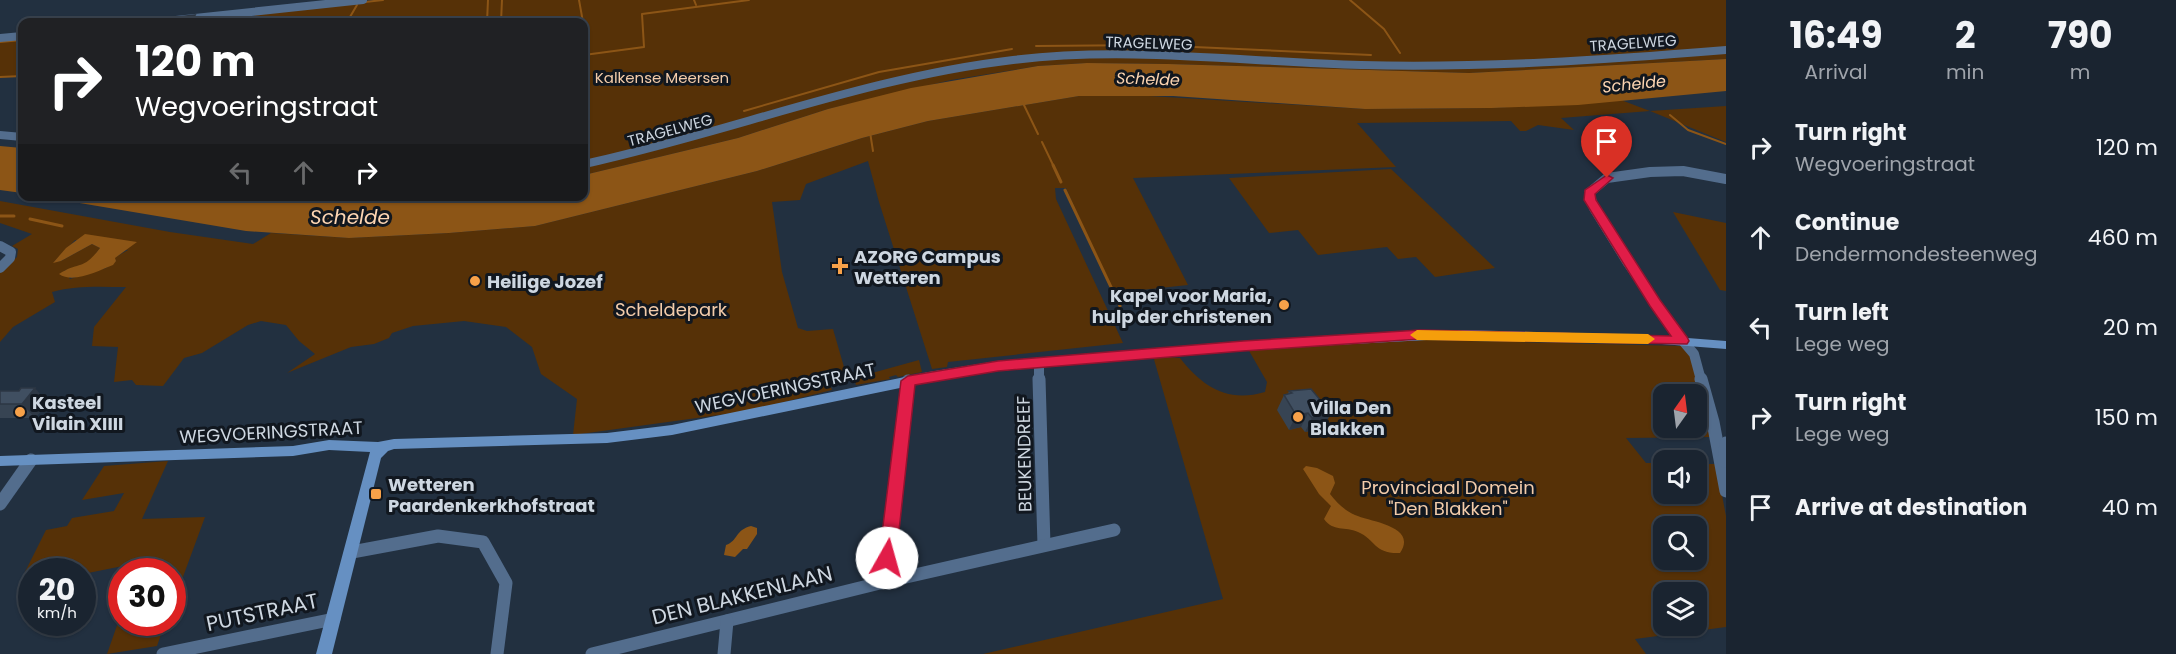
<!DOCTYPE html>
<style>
body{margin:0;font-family:Poppins,sans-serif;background:#232c38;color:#f1f3f6;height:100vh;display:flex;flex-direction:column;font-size:22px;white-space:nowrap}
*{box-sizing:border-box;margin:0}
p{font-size:20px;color:#9fa4ab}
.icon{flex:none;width:33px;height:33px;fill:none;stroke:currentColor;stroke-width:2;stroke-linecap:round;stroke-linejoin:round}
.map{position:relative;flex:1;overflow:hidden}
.side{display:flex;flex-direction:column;background:#1a2430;width:450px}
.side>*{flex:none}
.hud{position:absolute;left:18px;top:18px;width:570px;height:183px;border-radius:12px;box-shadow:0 2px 4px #0004,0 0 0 2px #38414c;background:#202124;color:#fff;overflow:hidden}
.needle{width:39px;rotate:14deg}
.fabs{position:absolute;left:1653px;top:384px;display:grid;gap:12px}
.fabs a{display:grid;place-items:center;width:54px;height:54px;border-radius:12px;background:#1a2430;box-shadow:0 2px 4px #0004,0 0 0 2px #38414c;font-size:30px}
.speed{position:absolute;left:18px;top:558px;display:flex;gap:12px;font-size:30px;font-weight:700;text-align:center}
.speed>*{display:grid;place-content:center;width:78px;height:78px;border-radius:50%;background:#1a2430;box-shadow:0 2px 4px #0004,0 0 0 2px #38414c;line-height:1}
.speed small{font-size:15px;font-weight:400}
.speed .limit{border:9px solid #d22;background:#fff;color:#111}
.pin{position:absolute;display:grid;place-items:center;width:51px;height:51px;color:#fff;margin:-62px -26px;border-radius:50% 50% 50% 0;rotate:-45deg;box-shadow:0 0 6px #0007}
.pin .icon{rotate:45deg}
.me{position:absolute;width:66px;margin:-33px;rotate:7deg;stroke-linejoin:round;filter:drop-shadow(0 0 4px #0008)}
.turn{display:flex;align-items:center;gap:21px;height:126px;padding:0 18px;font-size:27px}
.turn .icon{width:78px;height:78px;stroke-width:2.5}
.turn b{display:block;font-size:42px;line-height:51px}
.lanes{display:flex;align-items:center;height:57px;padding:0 18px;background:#0003;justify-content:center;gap:30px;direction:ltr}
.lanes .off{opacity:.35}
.eta{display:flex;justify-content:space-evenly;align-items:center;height:102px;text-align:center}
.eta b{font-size:36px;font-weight:700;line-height:42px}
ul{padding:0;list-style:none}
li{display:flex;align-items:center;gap:18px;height:90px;padding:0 18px}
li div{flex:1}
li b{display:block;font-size:22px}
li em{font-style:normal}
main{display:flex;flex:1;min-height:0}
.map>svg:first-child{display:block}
</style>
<main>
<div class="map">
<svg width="1726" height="654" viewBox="0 0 1726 654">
<rect width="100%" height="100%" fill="#223040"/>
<g fill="#563107" fill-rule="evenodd">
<polygon points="383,0 1726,0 1726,59 1469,73 1168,64 1087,63 1038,66 951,80 828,109 738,138 584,175 584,22 233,22 249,21 257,13"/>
<polygon points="22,36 22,76 0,77 0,38"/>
<path d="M 1117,94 L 1365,109 L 1492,108 L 1621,100 L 1650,111 L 1726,106 L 1726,142 L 1650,111 L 1561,118 L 1574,130 L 1538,125 L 1526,131 L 1520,131 L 1511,121 L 1357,123 L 1396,167 L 1133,178 L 1188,285 L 1113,293 L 1066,188 L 1055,188 L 1056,199 L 1123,343 L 948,362 L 947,367 L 932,369 L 879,202 L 868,161 L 806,184 L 800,200 L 772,202 L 782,272 L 798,328 L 807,331 L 833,329 L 846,374 L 828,378 L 832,390 L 748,411 L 573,435 L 577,399 L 541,374 L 532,347 L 506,327 L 464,321 L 413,326 L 392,333 L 389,338 L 374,344 L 351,347 L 287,373 L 315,354 L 299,341 L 286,325 L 261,321 L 248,325 L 202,353 L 184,358 L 163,386 L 136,385 L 132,380 L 114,382 L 118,347 L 92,346 L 94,327 L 126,287 C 101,287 77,285 52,292 L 55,302 L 13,327 L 0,342 L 0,272 L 17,257 L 18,249 L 12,246 L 32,234 L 0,223 L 0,201 L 170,232 L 253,244 L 271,233 L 349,238 L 449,233 L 535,226 L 757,171 L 862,138 L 928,121 L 1079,96 ZM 75,240 L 128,250 L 114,258 L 116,261 L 106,268 L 70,279 L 64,271 L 90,262 L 100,248 L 92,244 L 61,261 L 54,262 Z"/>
<polygon points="1391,169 1495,268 1435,277 1416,257 1398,259 1387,247 1318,255 1298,230 1269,233 1229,178"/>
<polygon points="1673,212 1726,223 1726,291 1720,290"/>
<path d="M 1424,340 L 1684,346 L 1695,362 L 1713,437 L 1626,438 L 1646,463 L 1663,463 L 1664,494 L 1696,494 L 1697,464 L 1716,464 L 1726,516 L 1726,627 L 1635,639 L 1646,654 L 983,654 L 1223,599 L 1153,356 L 1180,358 C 1203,387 1227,403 1265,392 L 1267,382 L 1248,349 ZM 1664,394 L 1696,394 L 1696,428 L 1664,428 ZM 1664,526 L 1696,526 L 1696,560 L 1664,560 ZM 1664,592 L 1696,592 L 1696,626 L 1664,626 Z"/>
<polygon points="919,360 922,372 898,377 896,375 889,377 890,379 856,385 854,378"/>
<polygon points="168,461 142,519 205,517 173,604 172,572 122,572 123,566 83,574 82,572 32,572 31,584 18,586 46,530 67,526 72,518 114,511 124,493 82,500 104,466"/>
<polygon points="121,614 122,622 165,623 157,646 107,654"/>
</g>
<g fill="#8c5516">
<polygon points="1726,59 1726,91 1578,105 1492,108 1365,109 1173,96 1079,96 928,121 862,138 757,171 535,226 449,233 349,238 246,231 44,197 584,196 584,175 738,138 828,109 911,88 1038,66 1087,63 1168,64 1469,73"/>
<polygon points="0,146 22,148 22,193 0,190"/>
<path d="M 85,234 L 137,242 L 115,258 L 116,261 L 113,265 C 98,271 73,284 59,274 C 79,261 83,271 100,248 L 92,244 L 61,261 L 53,263 L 66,248 Z"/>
<path d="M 1306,466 L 1317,468 L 1333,476 L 1335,483 L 1330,494 C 1337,503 1344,510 1355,515 C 1371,522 1418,526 1400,553 C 1374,554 1376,540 1358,532 C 1345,526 1333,532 1324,519 L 1331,506 L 1319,494 L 1305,472 L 1303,469 Z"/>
<path d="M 751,526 L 757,528 L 757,534 L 747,549 L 743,549 L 735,557 L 724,555 L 726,545 C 738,541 735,530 751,526 Z"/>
</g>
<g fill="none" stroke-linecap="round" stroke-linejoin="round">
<g stroke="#8c5516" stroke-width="2">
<polyline points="579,0 583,22"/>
<polyline points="694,0 696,5"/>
<polyline points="1350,0 1384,29 1400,53"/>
<polyline points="365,2 383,0"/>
<polyline points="203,21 251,15"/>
<polyline points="347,22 357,5"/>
<polyline points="487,22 488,0"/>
<polyline points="501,22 502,0"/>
<polyline points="584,26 589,54"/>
<polyline points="0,42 22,40"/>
<polyline points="1036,46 1150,45"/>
<polyline points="1172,46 1371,55"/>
<polyline points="584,55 644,47 642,14 749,0"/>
<polyline points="0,77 22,76"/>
<polyline points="1022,101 1038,134"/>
<polyline points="744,111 879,72 1012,49"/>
<polyline points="1670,115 1688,130 1726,144"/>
<polyline points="870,132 873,151"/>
<polyline points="1042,142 1054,167"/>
</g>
<g stroke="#8c5516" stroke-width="3">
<polyline points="1053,165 1061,182"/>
<polyline points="1065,190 1120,306"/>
<polyline points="0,216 14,216"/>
<polyline points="30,219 62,226"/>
</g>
<g stroke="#536d8d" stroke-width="8">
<polyline points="157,22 363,0"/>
<polyline points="0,38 22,36"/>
<polyline points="0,135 22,137"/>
<path d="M 584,164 C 727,133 867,77 1013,60 C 1128,46 1245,62 1361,65 C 1483,68 1604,60 1726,50"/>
</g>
<g stroke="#536d8d" stroke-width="10">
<polyline points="0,246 11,252 10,258 0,268"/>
<polyline points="1039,362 1039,380"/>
<polyline points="1701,380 1694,354 1677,334 1628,263 1594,208 1589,193 1607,178 1650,172 1683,171 1726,179"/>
</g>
<g stroke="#536d8d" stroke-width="13">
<polyline points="1039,379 1044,545"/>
<polyline points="1701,379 1713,422 1726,491"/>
<polyline points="1724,461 1726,443"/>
<polyline points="0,504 31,460"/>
<polyline points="352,552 438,536 483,542 506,583 497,654"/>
<polyline points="884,582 908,381"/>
<polyline points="163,654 334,619"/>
<polyline points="592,654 884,582 1114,530"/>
<polyline points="724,654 727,621"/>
</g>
<polygon fill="#6690c2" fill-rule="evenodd" points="1463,330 1649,335 1726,341 1726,349 1649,343 1463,338 1243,350 998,371 929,382 672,435 607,443 394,449 388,451 381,458 332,654 316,654 370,452 329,450 293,456 0,466 0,456 293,446 329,440 378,442 394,439 607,433 672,425 929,372 998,361 1243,342"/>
</g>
<g fill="#374453">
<polygon points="0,391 48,403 35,418 0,418"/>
<polygon points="1289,391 1331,413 1323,428 1305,432 1301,427 1289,430 1277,410 1284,395 1288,394"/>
</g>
<g fill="#2d3744">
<polygon points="195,15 199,22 190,22"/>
<polygon points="35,388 48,403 35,418 22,404"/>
<polygon points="1308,413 1301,427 1289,430 1296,415"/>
<polygon points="1331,413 1323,428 1305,432 1312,418"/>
</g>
<g fill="#404f61" stroke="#2d3744" stroke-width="1.5">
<polygon points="195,15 190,22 136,22"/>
<polygon points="21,388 35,388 22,404 0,404 0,391 19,391"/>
<polygon points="1311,389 1331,413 1312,418 1308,413 1296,415 1284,395 1292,393 1289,391"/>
</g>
<polygon fill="#e11d48" stroke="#92132f" stroke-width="1.5" points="1607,175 1613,178 1595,194 1596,200 1660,300 1687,337 1689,341 1687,344 1420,339 1243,351 998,371 915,385 896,558 893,563 887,565 881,563 879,558 901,381 908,376 998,361 1243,341 1420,330 1671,336 1650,306 1584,200 1585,190"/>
<polygon fill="#f59e0b" points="1417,330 1648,334 1655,339 1648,344 1417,340 1410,335"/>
<g fill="#f7a149" stroke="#11171f" stroke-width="2">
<path d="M837 257h6v6h6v6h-6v6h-6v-6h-6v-6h6z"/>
<circle cx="475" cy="281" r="6"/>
<circle cx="1284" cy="305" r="6"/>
<circle cx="20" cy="412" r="6"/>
<circle cx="1298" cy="417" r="6"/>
<rect x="370" y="488" width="12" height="12" rx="3"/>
</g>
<g text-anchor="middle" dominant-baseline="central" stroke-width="6" stroke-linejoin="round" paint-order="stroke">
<g font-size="15" fill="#ced7e1" stroke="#11171f">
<text transform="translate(1149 43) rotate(2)">TRAGELWEG</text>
<text transform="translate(1633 43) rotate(-4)">TRAGELWEG</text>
<text transform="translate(670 130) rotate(-15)">TRAGELWEG</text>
</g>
<g font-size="15" fill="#f3ccaa" stroke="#11171f">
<text x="662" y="77">Kalkense Meersen</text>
</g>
<g font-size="16" font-style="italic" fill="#fdd5b2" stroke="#11171f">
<text transform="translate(1148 79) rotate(2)">Schelde</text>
<text transform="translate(1634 84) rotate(-6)">Schelde</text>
</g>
<g font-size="18" font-weight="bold" fill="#ced7e1" stroke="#11171f" text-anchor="start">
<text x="854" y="256">AZORG Campus<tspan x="854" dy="21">Wetteren</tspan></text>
<text x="487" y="281">Heilige Jozef</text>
<text x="1272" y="295" text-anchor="end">Kapel voor Maria,<tspan x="1272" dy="21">hulp der christenen</tspan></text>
<text x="32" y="402">Kasteel<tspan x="32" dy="21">Vilain XIIII</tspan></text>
<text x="1310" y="407">Villa Den<tspan x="1310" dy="21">Blakken</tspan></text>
<text x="388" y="484">Wetteren<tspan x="388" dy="21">Paardenkerkhofstraat</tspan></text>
</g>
<g font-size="18" fill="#f3ccaa" stroke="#11171f">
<text x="671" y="309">Scheldepark</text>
<text x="1448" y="487">Provinciaal Domein<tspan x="1448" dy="21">"Den Blakken"</tspan></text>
</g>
<g font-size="18" fill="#ced7e1" stroke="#11171f">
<text transform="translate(785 388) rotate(-12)">WEGVOERINGSTRAAT</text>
<text transform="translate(271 432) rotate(-3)">WEGVOERINGSTRAAT</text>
<text transform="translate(1024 454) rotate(-91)">BEUKENDREEF</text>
</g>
<g font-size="20" font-style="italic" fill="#fdd5b2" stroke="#11171f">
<text x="350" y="217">Schelde</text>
</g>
<g font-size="21" fill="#ced7e1" stroke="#11171f">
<text transform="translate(742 595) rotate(-14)">DEN BLAKKENLAAN</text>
<text transform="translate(262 612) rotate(-12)">PUTSTRAAT</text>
</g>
</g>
</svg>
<div class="fabs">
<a><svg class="needle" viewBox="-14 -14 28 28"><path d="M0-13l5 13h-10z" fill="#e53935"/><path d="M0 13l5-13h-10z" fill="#9fa4ab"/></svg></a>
<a><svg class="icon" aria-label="sound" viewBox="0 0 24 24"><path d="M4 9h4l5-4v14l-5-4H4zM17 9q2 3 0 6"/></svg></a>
<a><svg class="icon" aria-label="search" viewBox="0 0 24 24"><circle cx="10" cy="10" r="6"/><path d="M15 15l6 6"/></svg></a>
<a><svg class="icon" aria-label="layers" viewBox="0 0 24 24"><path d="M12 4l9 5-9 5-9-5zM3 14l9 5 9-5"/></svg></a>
</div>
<div class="speed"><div>20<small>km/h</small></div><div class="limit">30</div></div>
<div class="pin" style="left:1607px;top:178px;background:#d93025"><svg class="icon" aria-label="arrive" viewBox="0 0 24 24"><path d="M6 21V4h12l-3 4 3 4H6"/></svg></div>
<svg class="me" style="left:887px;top:558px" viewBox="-20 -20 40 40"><circle r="19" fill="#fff"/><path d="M0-13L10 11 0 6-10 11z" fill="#e11d48"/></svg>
<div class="hud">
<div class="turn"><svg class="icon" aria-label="right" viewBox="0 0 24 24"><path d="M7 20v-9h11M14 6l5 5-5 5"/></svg><div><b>120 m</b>Wegvoeringstraat</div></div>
<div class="lanes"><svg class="icon off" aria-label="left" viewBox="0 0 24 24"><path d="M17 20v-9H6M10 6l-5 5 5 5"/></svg><svg class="icon off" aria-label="ahead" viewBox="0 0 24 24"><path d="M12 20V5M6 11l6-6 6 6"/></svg><svg class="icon" aria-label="right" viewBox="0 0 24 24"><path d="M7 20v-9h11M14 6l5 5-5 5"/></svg></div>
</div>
</div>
<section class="side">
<div class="eta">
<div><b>16:49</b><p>Arrival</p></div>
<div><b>2</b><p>min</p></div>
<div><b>790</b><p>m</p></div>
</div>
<ul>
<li><svg class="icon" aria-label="right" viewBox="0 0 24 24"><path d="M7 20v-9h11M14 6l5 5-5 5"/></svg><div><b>Turn right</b><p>Wegvoeringstraat</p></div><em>120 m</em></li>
<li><svg class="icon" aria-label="ahead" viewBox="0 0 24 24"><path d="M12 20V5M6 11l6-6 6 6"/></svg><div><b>Continue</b><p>Dendermondesteenweg</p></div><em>460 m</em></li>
<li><svg class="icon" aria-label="left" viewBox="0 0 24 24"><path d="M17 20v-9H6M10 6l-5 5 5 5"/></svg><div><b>Turn left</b><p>Lege weg</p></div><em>20 m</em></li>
<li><svg class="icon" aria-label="right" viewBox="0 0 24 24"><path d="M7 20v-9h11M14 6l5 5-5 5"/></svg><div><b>Turn right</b><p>Lege weg</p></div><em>150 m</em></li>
<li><svg class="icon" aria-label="arrive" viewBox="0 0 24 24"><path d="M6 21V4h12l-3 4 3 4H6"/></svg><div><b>Arrive at destination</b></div><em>40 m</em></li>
</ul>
</section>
</main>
